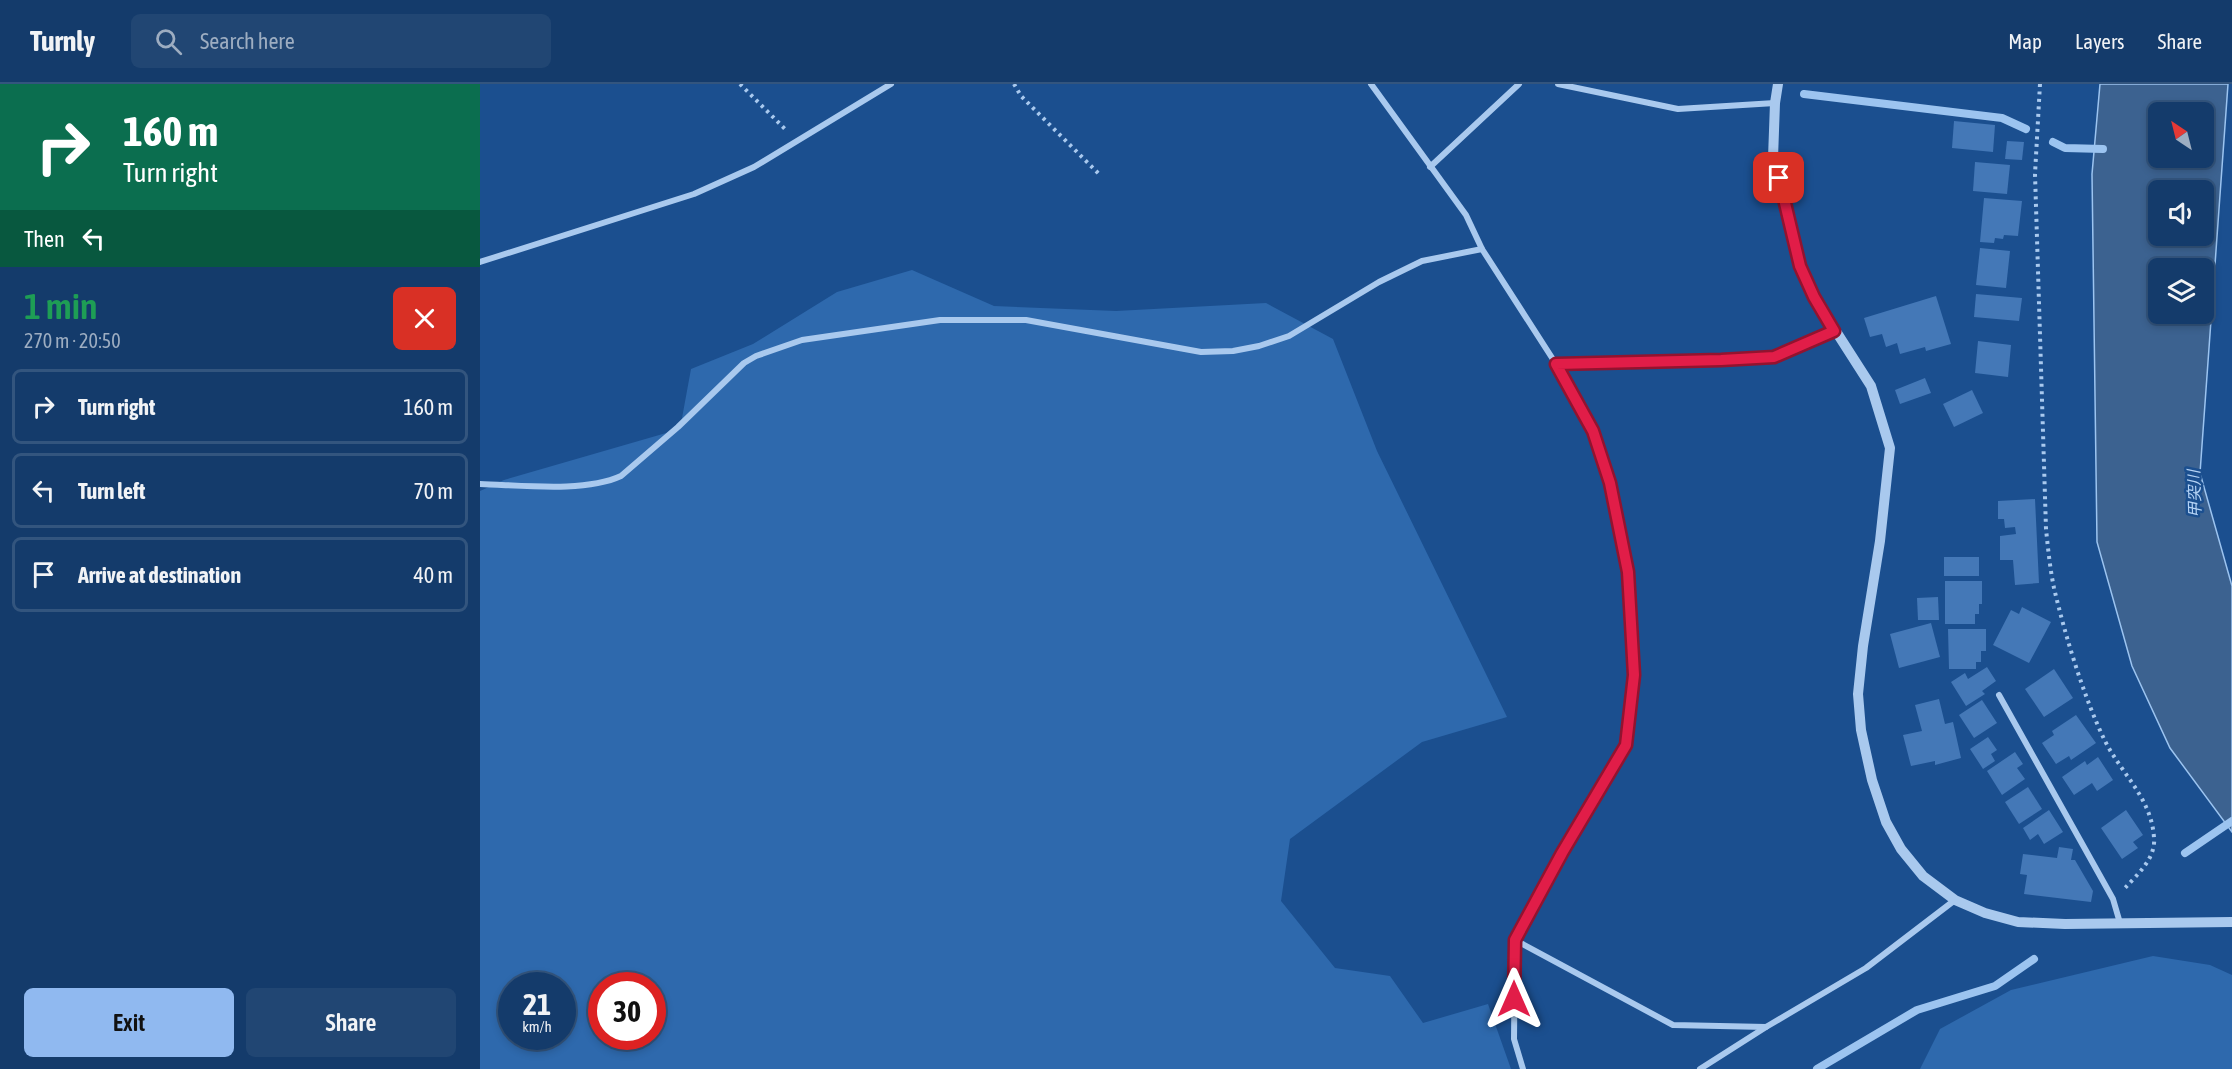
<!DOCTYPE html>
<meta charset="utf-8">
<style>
body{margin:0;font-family:"Asap Condensed","Noto Sans JP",sans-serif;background:#214673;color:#f1f3f6;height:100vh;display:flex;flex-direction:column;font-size:22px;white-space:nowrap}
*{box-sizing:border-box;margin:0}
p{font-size:20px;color:#9dadc1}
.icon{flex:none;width:33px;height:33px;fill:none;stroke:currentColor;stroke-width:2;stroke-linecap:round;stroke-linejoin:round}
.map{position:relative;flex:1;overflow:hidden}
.sheet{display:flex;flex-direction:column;background:#143b6b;width:480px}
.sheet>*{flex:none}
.hud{background:#0b6e4f;color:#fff;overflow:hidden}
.needle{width:39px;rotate:325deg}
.controls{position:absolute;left:1668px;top:18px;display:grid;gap:12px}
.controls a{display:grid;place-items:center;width:66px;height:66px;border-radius:9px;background:#143b6b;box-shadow:0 3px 9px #0003,0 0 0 2px #33557e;font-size:30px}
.speed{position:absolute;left:18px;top:888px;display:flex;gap:12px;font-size:30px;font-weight:700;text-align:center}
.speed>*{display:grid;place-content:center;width:78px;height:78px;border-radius:50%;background:#143b6b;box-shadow:0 3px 9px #0003,0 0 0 2px #33557e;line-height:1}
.speed small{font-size:15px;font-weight:400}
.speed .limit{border:9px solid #d22;background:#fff;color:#111}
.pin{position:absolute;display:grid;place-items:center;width:51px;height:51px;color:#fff;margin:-26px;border-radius:12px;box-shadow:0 3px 9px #0006}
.me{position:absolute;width:66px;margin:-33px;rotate:0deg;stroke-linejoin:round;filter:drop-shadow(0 0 4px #0008)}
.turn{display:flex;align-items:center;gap:21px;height:126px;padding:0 24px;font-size:27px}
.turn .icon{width:78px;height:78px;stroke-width:2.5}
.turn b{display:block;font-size:42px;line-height:51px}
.then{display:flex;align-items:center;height:57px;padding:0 24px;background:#0003;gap:12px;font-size:22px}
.round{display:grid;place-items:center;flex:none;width:63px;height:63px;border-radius:9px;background:#214673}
.head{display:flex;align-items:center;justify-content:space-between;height:102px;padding:0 24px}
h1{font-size:36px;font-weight:600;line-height:45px;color:#1e9e55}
.cta{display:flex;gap:12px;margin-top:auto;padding:12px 24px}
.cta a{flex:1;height:69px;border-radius:9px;background:#90b9f0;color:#111;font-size:24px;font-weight:600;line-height:69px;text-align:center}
.cta a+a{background:#214673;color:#f1f3f6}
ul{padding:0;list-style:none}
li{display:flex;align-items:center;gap:18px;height:75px;margin:0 12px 9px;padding:0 12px;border:3px solid #33557e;border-radius:9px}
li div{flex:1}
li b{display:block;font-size:22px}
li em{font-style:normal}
header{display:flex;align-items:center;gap:36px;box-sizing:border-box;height:84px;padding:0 30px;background:#143b6b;border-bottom:2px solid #33557e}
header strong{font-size:28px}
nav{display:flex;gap:33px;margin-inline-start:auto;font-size:21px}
.search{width:420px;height:54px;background:#214673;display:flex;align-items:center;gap:15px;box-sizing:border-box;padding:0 21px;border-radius:9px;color:#9dadc1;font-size:22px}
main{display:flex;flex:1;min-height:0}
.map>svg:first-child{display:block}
</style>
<header>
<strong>Turnly</strong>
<div class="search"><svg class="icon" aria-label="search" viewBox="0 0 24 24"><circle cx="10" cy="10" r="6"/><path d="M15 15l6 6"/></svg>Search here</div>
<nav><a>Map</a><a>Layers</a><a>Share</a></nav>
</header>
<main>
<section class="sheet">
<div class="hud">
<div class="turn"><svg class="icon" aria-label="right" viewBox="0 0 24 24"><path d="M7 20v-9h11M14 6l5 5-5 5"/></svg><div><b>160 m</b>Turn right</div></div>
<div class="then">Then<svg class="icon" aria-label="left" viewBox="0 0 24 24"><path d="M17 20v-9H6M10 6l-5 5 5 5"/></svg></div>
</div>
<div class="head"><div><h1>1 min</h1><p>270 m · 20:50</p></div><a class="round" style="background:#d93025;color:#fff"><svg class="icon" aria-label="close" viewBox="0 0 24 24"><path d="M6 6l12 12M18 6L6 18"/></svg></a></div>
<ul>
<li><svg class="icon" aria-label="right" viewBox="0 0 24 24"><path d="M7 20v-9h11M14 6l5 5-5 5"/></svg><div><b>Turn right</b></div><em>160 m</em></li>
<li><svg class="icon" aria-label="left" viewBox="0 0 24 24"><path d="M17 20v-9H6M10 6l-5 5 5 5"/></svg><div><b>Turn left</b></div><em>70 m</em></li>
<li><svg class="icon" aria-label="arrive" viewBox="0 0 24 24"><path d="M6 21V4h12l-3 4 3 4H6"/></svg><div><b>Arrive at destination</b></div><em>40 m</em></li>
</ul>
<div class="cta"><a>Exit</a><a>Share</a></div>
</section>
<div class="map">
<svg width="1752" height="985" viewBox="0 0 1752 985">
<rect width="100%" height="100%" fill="#1b4f8f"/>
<g fill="#2e69ad" fill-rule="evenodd">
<path d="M 432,186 L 514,222 L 636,227 L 786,219 L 853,255 L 897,367 L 1027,633 L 942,658 L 810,755 L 801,817 L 855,884 L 910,892 L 943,939 L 1008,920 L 1031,985 L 0,985 L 0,407 L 24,396 L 200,345 L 211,285 L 273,260 L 357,208 ZM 32,902 L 82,902 L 82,952 L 32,952 ZM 122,902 L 172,902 L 172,952 L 122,952 Z"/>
<polygon points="1673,872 1730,881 1752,891 1752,985 1440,985 1460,945 1531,906"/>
</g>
<path fill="#3c6290" stroke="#9cc4f0" stroke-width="1.5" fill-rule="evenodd" d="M 1620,0 L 1748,0 L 1720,389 L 1752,502 L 1752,748 L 1690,664 L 1652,582 L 1617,458 L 1612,90 ZM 1678,28 L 1724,28 L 1724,74 L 1678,74 ZM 1678,106 L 1724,106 L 1724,152 L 1678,152 ZM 1678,184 L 1724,184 L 1724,230 L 1678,230 Z"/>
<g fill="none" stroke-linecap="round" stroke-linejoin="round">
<g stroke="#9cc4f0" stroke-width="8">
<polyline points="1324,10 1522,34 1546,45"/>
<polyline points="1573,58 1585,64 1623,65"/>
<polyline points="1705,769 1752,737"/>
<polyline points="1337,985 1437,926 1515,902 1554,875"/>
</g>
</g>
<g fill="#4478b7">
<polygon points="1474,37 1515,41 1513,68 1472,64"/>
<polygon points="1527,57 1544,58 1542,76 1525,75"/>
<polygon points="1495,78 1530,81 1527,110 1493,107"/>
<polygon points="1504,114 1542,117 1538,152 1524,151 1523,155 1515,154 1514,159 1500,158"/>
<polygon points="1500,164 1530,167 1526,204 1496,201"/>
<polygon points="1496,210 1542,214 1539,237 1494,233"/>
<polygon points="1456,212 1471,260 1446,267 1445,263 1420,270 1417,259 1406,263 1402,250 1390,253 1384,234"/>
<polygon points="1498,257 1531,261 1528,293 1495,289"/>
<polygon points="1445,294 1451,309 1420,320 1415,306"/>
<polygon points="1492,306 1503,329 1474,343 1463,320"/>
<polygon points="1555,415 1559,499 1535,501 1533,476 1520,476 1520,452 1536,450 1535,443 1525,444 1524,435 1518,435 1518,417"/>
<rect x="1464" y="473" width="35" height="19"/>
<polygon points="1465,497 1502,497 1502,520 1499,520 1499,530 1495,530 1495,540 1465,540"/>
<polygon points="1458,513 1459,536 1438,536 1437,514"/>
<polygon points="1542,523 1571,538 1549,579 1513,561 1531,526 1539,530"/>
<polygon points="1451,539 1460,573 1419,584 1410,550"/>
<polygon points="1468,545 1506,545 1506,567 1501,567 1501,578 1496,578 1496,585 1469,585"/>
<polygon points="1507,583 1516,597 1502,607 1505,610 1486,622 1471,598 1485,589 1488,595"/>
<polygon points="1574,585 1593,614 1564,633 1545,605"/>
<polygon points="1459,615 1465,640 1473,638 1481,674 1455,681 1455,677 1431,682 1423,651 1442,647 1435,621"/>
<polygon points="1502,616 1517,639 1494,654 1479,631"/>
<polygon points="1596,631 1616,659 1591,676 1589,672 1576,680 1562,659 1574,651 1572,647"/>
<polygon points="1508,653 1517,666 1511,670 1515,677 1503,685 1490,665"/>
<polygon points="1535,668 1543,680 1537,684 1545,695 1522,711 1507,687"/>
<polygon points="1618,673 1633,696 1617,707 1612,699 1594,711 1582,693 1605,677 1607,681"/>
<polygon points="1548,703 1562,725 1539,740 1525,718"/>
<polygon points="1569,726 1583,748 1564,760 1558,750 1550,756 1543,744"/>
<polygon points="1646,726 1663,751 1653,758 1658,764 1642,775 1621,744"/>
<polygon points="1579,763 1593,765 1591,776 1595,776 1613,807 1611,818 1544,810 1547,791 1540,790 1543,770 1577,774"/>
</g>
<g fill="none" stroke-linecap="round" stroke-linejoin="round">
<g stroke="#a9c9ee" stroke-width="4" stroke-dasharray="3 4.5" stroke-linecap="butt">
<polyline points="260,0 306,46"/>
<polyline points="534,0 541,12 621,92"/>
<path d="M 1560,0 L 1555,90 L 1566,445 C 1568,464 1570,485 1574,504 C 1585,551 1604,614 1625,657 C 1641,689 1672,715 1674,754 C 1676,774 1657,791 1645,804"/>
</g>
<g stroke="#a9c9ee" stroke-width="6">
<polyline points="891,0 986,131 1002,165 1076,280 1113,347 1130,399 1148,487 1154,591 1146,661 1081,769 1035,856 1034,955 1043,985"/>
<polyline points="1078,0 1198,25 1295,19"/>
<polyline points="950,83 1039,0"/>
<polyline points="0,178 214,110 274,83 411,0"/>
<polyline points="1076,280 1241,276 1294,273 1354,247"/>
<path d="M 0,400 C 40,401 104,409 141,392 L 198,343 L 264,279 L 276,272 L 322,256 L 460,236 L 546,236 L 721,268 L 753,267 L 779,262 L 809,252 L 899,198 L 942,177 L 1002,165"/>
<polyline points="1519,611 1633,815 1640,839"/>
<polyline points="1035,856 1193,941 1286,943 1386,884 1475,816"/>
<polyline points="1220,985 1286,943"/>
</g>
<polyline stroke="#a9c9ee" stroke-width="10" points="1298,0 1295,19 1293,74 1320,182 1334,213 1391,302 1410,364 1400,457 1383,562 1378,610 1381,646 1392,696 1406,738 1421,765 1443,792 1475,816 1505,829 1538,838 1585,840 1752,838"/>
</g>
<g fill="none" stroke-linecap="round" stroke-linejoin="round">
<g stroke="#92132f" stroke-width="15">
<polyline id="route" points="1034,915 1035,856 1082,769 1146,661 1154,591 1148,488 1130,399 1113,347 1076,280 1241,276 1294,273 1354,247 1334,213 1320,182 1299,94"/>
</g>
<use href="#route" stroke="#e11d48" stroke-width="10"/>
</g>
<g text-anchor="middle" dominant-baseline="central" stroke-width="5" stroke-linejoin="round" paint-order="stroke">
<g font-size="16" font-style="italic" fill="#b5d3f5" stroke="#1b4f8f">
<text transform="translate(1714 410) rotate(-92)">甲突川</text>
</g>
</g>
</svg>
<div class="controls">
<a><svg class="needle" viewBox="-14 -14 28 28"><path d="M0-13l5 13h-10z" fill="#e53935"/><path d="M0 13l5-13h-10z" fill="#9dadc1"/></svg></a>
<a><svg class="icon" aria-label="sound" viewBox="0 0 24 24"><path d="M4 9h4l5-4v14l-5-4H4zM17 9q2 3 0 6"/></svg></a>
<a><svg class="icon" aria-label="layers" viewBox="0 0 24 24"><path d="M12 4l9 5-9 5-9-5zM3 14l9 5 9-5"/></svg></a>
</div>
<div class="speed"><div>21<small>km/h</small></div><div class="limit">30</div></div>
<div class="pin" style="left:1299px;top:94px;background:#d93025"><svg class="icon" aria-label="arrive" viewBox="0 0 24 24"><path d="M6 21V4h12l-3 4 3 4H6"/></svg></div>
<svg class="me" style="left:1034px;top:915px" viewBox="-20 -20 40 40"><path d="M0-17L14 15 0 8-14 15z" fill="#e11d48" stroke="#fff" stroke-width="4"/></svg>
</div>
</main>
